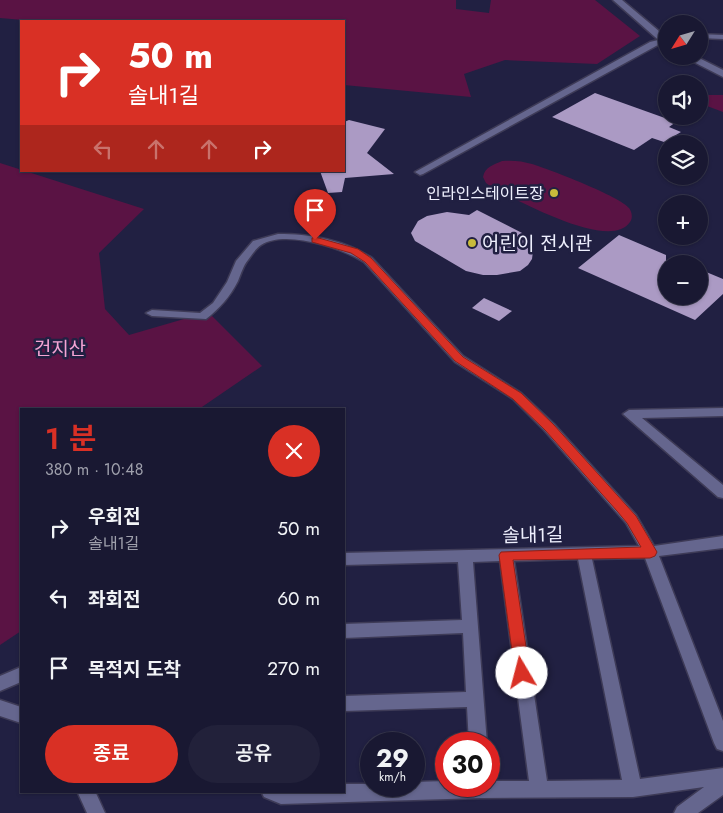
<!DOCTYPE html>
<html lang="ko">
<meta charset="utf-8">
<style>
body{margin:0;font-family:Jost,"Noto Sans KR",sans-serif;background:#22213a;color:#f1f3f6;height:100vh;display:flex;flex-direction:column;font-size:19px;white-space:nowrap}
*{box-sizing:border-box;margin:0}
p{font-size:16px;color:#9fa0ac}
.icon{flex:none;width:28px;height:28px;fill:none;stroke:currentColor;stroke-width:2;stroke-linecap:round;stroke-linejoin:round}
.map{position:relative;flex:1;overflow:hidden}
.drawer{position:absolute;left:20px;top:408px;width:325px;height:385px;display:flex;flex-direction:column;background:#191832;border-radius:0px;box-shadow:0 1px 4px #0004,0 0 0 1px #37374d}
.drawer>*{flex:none}
.guide{position:absolute;left:20px;top:20px;width:325px;height:152px;border-radius:0px;box-shadow:0 1px 4px #0004,0 0 0 1px #37374d;background:#d93025;color:#fff;overflow:hidden}
.needle{width:32px;rotate:233deg}
.tools{position:absolute;left:658px;top:15px;display:grid;gap:10px}
.tools a{display:grid;place-items:center;width:50px;height:50px;border-radius:50%;background:#191832;box-shadow:0 1px 4px #0004,0 0 0 1px #37374d;font-size:25px}
.speed{position:absolute;left:360px;top:732px;display:flex;gap:10px;font-size:25px;font-weight:700;text-align:center}
.speed>*{display:grid;place-content:center;width:65px;height:65px;border-radius:50%;background:#191832;box-shadow:0 1px 4px #0004,0 0 0 1px #37374d;line-height:1}
.speed small{font-size:12px;font-weight:400}
.speed .limit{border:8px solid #d22;background:#fff;color:#111}
.pin{position:absolute;display:grid;place-items:center;width:42px;height:42px;color:#fff;margin:-51px -21px;border-radius:50% 50% 50% 0;rotate:-45deg;box-shadow:0 0 5px #0007}
.pin .icon{rotate:45deg}
.me{position:absolute;width:55px;margin:-28px;rotate:352deg;stroke-linejoin:round;filter:drop-shadow(0 0 4px #0008)}
.turn{display:flex;align-items:center;gap:18px;height:105px;padding:0 25px;font-size:22px}
.turn .icon{width:65px;height:65px;stroke-width:2.5}
.turn b{display:block;font-size:35px;line-height:42px}
.lanes{display:flex;align-items:center;height:48px;padding:0 25px;background:#0003;justify-content:center;gap:25px;direction:ltr}
.lanes .off{opacity:.35}
.round{display:grid;place-items:center;flex:none;width:52px;height:52px;border-radius:26px;background:#22213a}
.overview{display:flex;align-items:center;justify-content:space-between;height:85px;padding:0 25px}
h1{font-size:30px;font-weight:600;line-height:38px;color:#d93025}
.button{display:flex;gap:10px;margin-top:auto;padding:10px 25px}
.button a{flex:1;height:58px;border-radius:30px;background:#d93025;color:#fff;font-size:20px;font-weight:600;line-height:58px;text-align:center}
.button a+a{background:#22213a;color:#f1f3f6}
ul{padding:0;list-style:none}
li{display:flex;align-items:center;gap:15px;height:70px;padding:0 25px}
li div{flex:1}
li b{display:block;font-size:19px}
li em{font-style:normal}
.map>svg:first-child{display:block}
</style>
<div class="map">
<svg width="723" height="813" viewBox="0 0 723 813">
<rect width="100%" height="100%" fill="#212042"/>
<g fill="#5a1344">
<polygon points="0,0 456,0 456,9 489,13 491,0 595,0 640,36 597,64 505,60 464,74 471,97 344,85 344,21 35,21 0,18"/>
<polygon points="699,95 723,95 723,112 699,103"/>
<path d="M 502,161 C 513,160 522,161 532,164 C 549,169 621,197 629,208 C 632,212 633,218 630,222 C 610,252 518,200 493,188 L 486,183 L 483,177 C 485,167 493,165 502,161 Z"/>
<polygon points="0,163 144,209 99,253 105,309 129,335 208,312 262,366 199,409 82,407 82,409 21,409 21,631 0,645"/>
</g>
<g fill="#ab9ac4">
<polygon points="595,93 676,122 669,127 681,132 664,142 652,138 634,150 552,117"/>
<polygon points="349,120 385,129 367,153 394,174 345,178 342,192 328,193 320,171 344,171 344,122"/>
<polygon points="477,210 526,235 522,237 533,251 532,259 528,265 520,271 497,275 483,275 466,271 415,241 411,233 418,221 427,216 447,212 469,215"/>
<polygon points="619,235 666,255 666,296 699,296 699,269 723,279 723,294 695,320 578,268"/>
<polygon points="484,298 512,311 499,321 472,308"/>
</g>
<g fill="none" stroke-linecap="round" stroke-linejoin="round">
<g stroke="#3e3b57" stroke-width="3">
<g id="minor">
<polygon points="699,34 723,35 723,39 699,38"/>
<polygon points="666,38 666,42 656,46 423,174 420,175 415,172 650,42"/>
<path d="M 278,234 C 311,234 344,240 372,258 L 463,356 L 521,393 L 554,424 L 636,515 L 654,546 L 723,536 L 723,548 L 659,556 L 723,721 L 723,751 L 717,749 L 714,743 L 645,558 L 592,559 L 640,779 L 723,768 L 723,795 L 698,813 L 674,813 L 677,807 L 704,787 L 633,797 L 481,798 L 281,804 L 264,797 L 261,791 L 344,791 L 344,784 L 371,784 L 371,786 L 414,786 L 414,782 L 446,781 L 446,786 L 489,786 L 489,781 L 529,781 L 500,561 L 473,562 L 487,744 L 469,744 L 467,707 L 344,711 L 344,696 L 466,692 L 463,633 L 344,638 L 344,624 L 462,620 L 458,562 L 344,565 L 344,553 L 639,546 L 626,523 L 544,430 L 513,399 L 455,362 L 364,262 C 342,248 285,229 261,245 C 256,248 251,256 248,260 C 243,266 241,274 238,281 C 230,297 219,309 206,319 L 152,316 L 146,313 L 152,310 L 200,313 L 213,303 L 227,282 L 236,261 L 253,241 ZM 578,559 L 622,780 L 547,781 L 514,561 Z"/>
<polygon points="723,408 723,416 642,418 723,485 723,498 718,497 623,414 629,410"/>
<polygon points="21,667 21,682 0,691 0,676"/>
<polygon points="0,700 21,707 21,723 0,716"/>
<polygon points="77,791 95,791 105,813 87,813"/>
</g>
</g>
<g stroke="#3e3b57" stroke-width="3">
<g id="tertiary">
<polygon points="613,0 622,0 666,37 666,45 663,44"/>
<polygon points="682,56 695,56 723,70 723,77"/>
</g>
</g>
<use href="#minor" fill="#65668e" fill-rule="evenodd"/>
<use href="#tertiary" fill="#65668e" fill-rule="evenodd"/>
</g>
<polygon fill="#d93025" stroke="#8d1f18" points="315,237 358,249 371,258 463,357 521,393 554,425 636,516 657,552 655,556 650,558 513,560 530,673 528,677 522,679 517,677 515,673 499,555 501,552 641,547 627,523 617,511 545,430 513,399 455,361 365,262 351,253 312,242 312,238"/>
<g fill="#c8bb3b" stroke="#212042" stroke-width="2">
<circle cx="554" cy="193" r="5"/>
<circle cx="472" cy="243" r="5"/>
</g>
<g text-anchor="middle" dominant-baseline="central" stroke-width="5" stroke-linejoin="round" paint-order="stroke">
<g font-size="16" fill="#eeeffd" stroke="#212042" text-anchor="end">
<text x="544" y="193">인라인스테이트장</text>
</g>
<g font-size="19" fill="#eeeffd" stroke="#212042" text-anchor="start">
<text x="482" y="243">어린이 전시관</text>
</g>
<g font-size="19" fill="#f5a3d4" stroke="#212042">
<text x="60" y="348">건지산</text>
</g>
<g font-size="19" fill="#eeeffd" stroke="#212042">
<text transform="translate(533 535) rotate(-1)">솔내1길</text>
</g>
</g>
</svg>
<div class="tools">
<a><svg class="needle" viewBox="-14 -14 28 28"><path d="M0-13l5 13h-10z" fill="#e53935"/><path d="M0 13l5-13h-10z" fill="#9fa0ac"/></svg></a>
<a><svg class="icon" aria-label="sound" viewBox="0 0 24 24"><path d="M4 9h4l5-4v14l-5-4H4zM17 9q2 3 0 6"/></svg></a>
<a><svg class="icon" aria-label="layers" viewBox="0 0 24 24"><path d="M12 4l9 5-9 5-9-5zM3 14l9 5 9-5"/></svg></a>
<a>+</a>
<a>−</a>
</div>
<div class="speed"><div>29<small>km/h</small></div><div class="limit">30</div></div>
<div class="pin" style="left:315px;top:240px;background:#d93025"><svg class="icon" aria-label="arrive" viewBox="0 0 24 24"><path d="M6 21V4h12l-3 4 3 4H6"/></svg></div>
<svg class="me" style="left:522px;top:673px" viewBox="-20 -20 40 40"><circle r="19" fill="#fff"/><path d="M0-13L10 11 0 6-10 11z" fill="#d93025"/></svg>
<div class="guide">
<div class="turn"><svg class="icon" aria-label="right" viewBox="0 0 24 24"><path d="M7 20v-9h11M14 6l5 5-5 5"/></svg><div><b>50 m</b>솔내1길</div></div>
<div class="lanes"><svg class="icon off" aria-label="left" viewBox="0 0 24 24"><path d="M17 20v-9H6M10 6l-5 5 5 5"/></svg><svg class="icon off" aria-label="ahead" viewBox="0 0 24 24"><path d="M12 20V5M6 11l6-6 6 6"/></svg><svg class="icon off" aria-label="ahead" viewBox="0 0 24 24"><path d="M12 20V5M6 11l6-6 6 6"/></svg><svg class="icon" aria-label="right" viewBox="0 0 24 24"><path d="M7 20v-9h11M14 6l5 5-5 5"/></svg></div>
</div>
<section class="drawer">
<div class="overview"><div><h1>1 분</h1><p>380 m · 10:48</p></div><a class="round" style="background:#d93025;color:#fff"><svg class="icon" aria-label="close" viewBox="0 0 24 24"><path d="M6 6l12 12M18 6L6 18"/></svg></a></div>
<ul>
<li><svg class="icon" aria-label="right" viewBox="0 0 24 24"><path d="M7 20v-9h11M14 6l5 5-5 5"/></svg><div><b>우회전</b><p>솔내1길</p></div><em>50 m</em></li>
<li><svg class="icon" aria-label="left" viewBox="0 0 24 24"><path d="M17 20v-9H6M10 6l-5 5 5 5"/></svg><div><b>좌회전</b></div><em>60 m</em></li>
<li><svg class="icon" aria-label="arrive" viewBox="0 0 24 24"><path d="M6 21V4h12l-3 4 3 4H6"/></svg><div><b>목적지 도착</b></div><em>270 m</em></li>
</ul>
<div class="button"><a>종료</a><a>공유</a></div>
</section>
</div>
